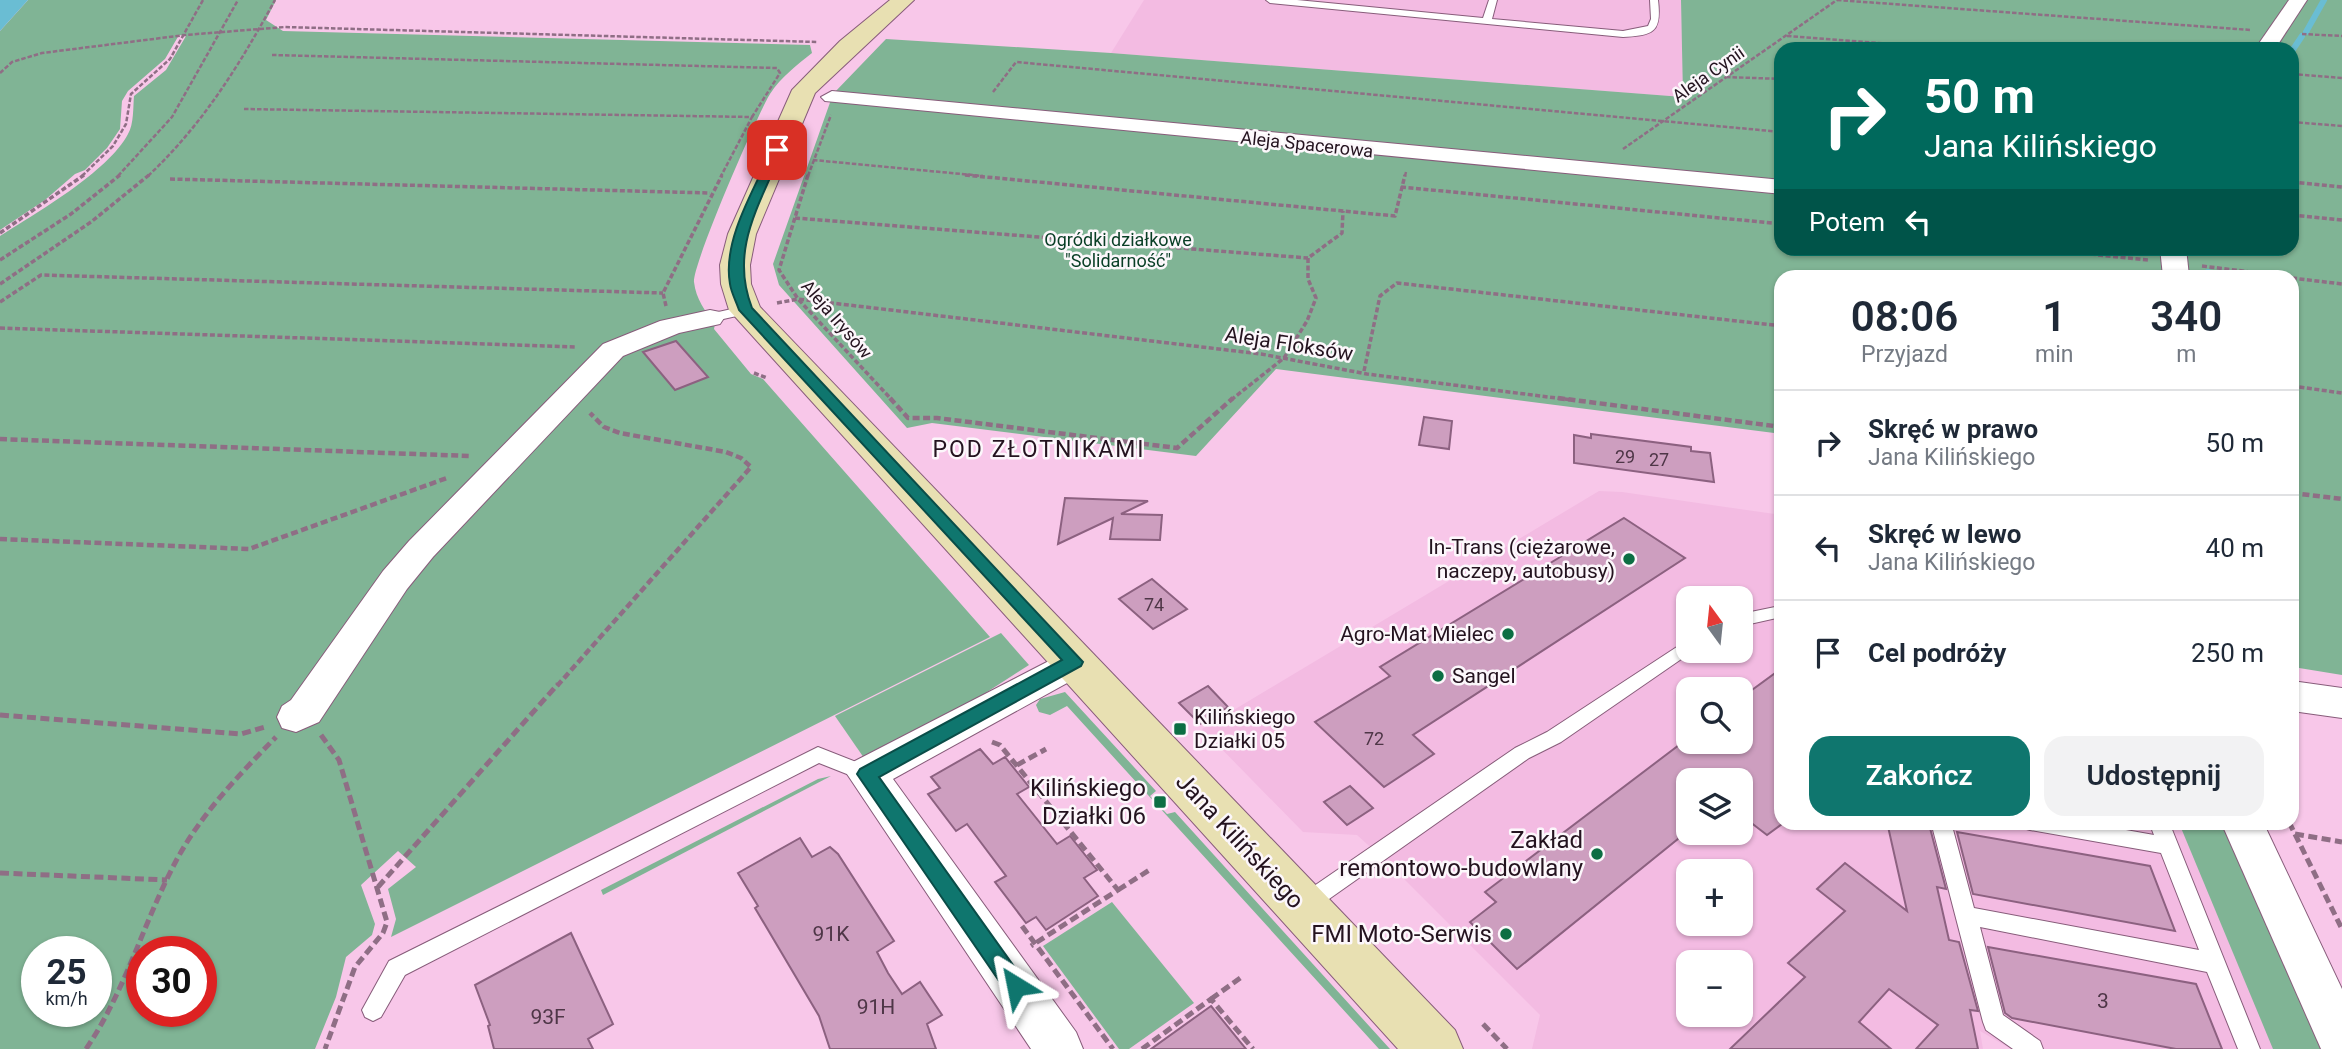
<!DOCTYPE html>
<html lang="pl">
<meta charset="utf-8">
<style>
body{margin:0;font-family:Roboto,sans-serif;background:#f2f2f3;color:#1f2937;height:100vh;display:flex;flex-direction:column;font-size:26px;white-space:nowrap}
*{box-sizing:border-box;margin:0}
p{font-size:23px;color:#747a83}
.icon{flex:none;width:38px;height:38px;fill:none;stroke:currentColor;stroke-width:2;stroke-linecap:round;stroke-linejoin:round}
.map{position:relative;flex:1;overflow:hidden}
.sheet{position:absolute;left:1774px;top:270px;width:525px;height:560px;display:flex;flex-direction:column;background:#fff;border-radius:21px;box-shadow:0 2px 5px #0004}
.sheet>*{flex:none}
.banner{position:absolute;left:1774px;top:42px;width:525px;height:214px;border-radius:21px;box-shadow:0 2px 5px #0004;background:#00695c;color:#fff;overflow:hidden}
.needle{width:46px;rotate:345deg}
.fabs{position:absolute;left:1676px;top:586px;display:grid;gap:14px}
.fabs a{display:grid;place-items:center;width:77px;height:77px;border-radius:14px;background:#fff;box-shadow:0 2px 5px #0004;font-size:35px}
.speed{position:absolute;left:21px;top:936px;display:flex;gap:14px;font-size:35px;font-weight:700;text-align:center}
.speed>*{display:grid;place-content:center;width:91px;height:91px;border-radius:50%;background:#fff;box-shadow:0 2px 5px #0004;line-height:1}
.speed small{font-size:18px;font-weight:400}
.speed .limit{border:10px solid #d22;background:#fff;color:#111}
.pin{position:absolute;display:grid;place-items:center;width:60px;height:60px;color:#fff;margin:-30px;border-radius:14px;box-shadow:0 4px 10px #0006}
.me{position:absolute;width:77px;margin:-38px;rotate:325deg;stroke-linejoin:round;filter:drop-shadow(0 0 5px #0008)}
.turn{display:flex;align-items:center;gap:24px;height:147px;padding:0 35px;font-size:32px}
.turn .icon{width:91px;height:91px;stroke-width:2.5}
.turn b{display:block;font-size:49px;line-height:60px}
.then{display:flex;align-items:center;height:66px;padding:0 35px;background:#0003;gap:14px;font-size:26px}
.eta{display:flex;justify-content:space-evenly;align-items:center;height:119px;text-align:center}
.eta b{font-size:42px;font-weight:600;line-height:49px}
.cta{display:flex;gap:14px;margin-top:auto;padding:14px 35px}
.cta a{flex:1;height:80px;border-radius:21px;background:#0f766e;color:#fff;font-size:28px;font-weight:600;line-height:80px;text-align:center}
.cta a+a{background:#f2f2f3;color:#1f2937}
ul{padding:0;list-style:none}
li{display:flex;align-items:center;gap:21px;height:105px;padding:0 35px;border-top:2px solid #e0e1e3}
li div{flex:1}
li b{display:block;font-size:26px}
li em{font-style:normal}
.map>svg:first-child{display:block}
</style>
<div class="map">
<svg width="2342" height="1049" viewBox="0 0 2342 1049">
<rect width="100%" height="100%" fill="#f8c7e9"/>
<g fill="#f3bbe2" fill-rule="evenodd">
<polygon points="1144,0 1681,0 1683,97 1111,53"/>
<path d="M 1599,491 L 1622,492 L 1781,515 L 1782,822 L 2221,823 L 2322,1049 L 2011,1049 L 1980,1031 L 1983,1049 L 1532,1049 L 1540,1015 L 1388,863 L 1357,835 L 1303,832 L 1202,729 ZM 1689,598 L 1741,598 L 1741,651 L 1689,651 ZM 1689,690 L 1741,690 L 1741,742 L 1689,742 ZM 1689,780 L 1741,780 L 1741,833 L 1689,833 ZM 1689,872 L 1741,872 L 1741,924 L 1689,924 ZM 1689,962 L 1741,962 L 1741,1015 L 1689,1015 Z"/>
</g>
<g fill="#80b495" fill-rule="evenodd">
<path d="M 28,0 L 276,0 L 266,20 L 283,31 L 810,45 L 812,53 C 797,65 781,77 770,94 C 758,113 692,265 694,282 C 696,299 705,311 715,324 L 714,329 L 751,374 L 763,379 L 990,637 L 391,937 L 396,919 L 388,889 L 416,867 L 398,851 L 361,885 L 375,924 L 372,935 L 346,957 L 336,997 L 315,1049 L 0,1049 L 0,236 C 35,214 109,171 128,134 C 134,124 133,107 134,96 L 166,70 L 186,36 L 179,35 L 165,59 L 128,91 L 122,101 L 120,129 L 107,148 L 85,170 L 75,174 L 45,200 L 0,230 L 0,31 ZM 37,952 L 96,952 L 96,1012 L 37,1012 ZM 142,952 L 201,952 L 201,1012 L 142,1012 Z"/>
<path d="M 1681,0 L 2342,0 L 2342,675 L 2293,667 L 2292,276 L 1782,276 L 1781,434 L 1276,369 L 1196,456 L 932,423 L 907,428 L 779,285 L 773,264 L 833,94 L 886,39 L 1111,53 L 1683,97 ZM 1782,49 L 2292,49 L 2292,248 L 1782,248 Z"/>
<polygon points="1001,633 1029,665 970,703 864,758 835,716"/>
<polygon points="1065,692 1156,791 1150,796 1167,814 1175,812 1390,1049 1379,1049 1067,706 1050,715 1039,712 1036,705 1040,699"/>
<polygon points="831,776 603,895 601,890 818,779"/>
<polygon points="2179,823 2223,823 2324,1049 2273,1049"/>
<polygon points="1112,902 1194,1003 1129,1049 1119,1049 1043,946"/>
</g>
<polygon fill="#6abdd3" points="0,0 28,0 0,31"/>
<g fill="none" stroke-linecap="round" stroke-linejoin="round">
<g stroke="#6abdd3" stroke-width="6">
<polyline points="2306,32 2324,0"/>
<polyline points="2292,51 2302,36"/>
</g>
<polyline stroke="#6abdd3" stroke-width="8" points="2208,273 2208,276"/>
</g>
<g fill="#cd9ebf" stroke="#8c6180" stroke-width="2">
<polygon points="676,341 708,377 675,390 643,352"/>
<polygon points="1424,417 1452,421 1449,449 1419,445"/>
<polygon points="1591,434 1691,447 1691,451 1710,453 1714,482 1574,463 1574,435 1591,438"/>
<polygon points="1065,498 1148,501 1121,514 1162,515 1160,540 1110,539 1113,518 1058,544"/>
<polygon points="1624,518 1685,558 1413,735 1434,754 1384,787 1315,722 1390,676 1380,667"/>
<polygon points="1152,579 1187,609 1153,629 1119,599"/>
<polygon points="1782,668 1782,824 1767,835 1741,815 1741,780 1689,780 1689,830 1517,969 1470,922 1496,902 1485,892 1683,742 1741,742 1741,698"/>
<polygon points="1208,686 1228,707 1200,724 1179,703"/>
<polygon points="980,749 993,764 1005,757 1029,787 1017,794 1057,844 1070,836 1097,870 1084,878 1098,896 1046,930 1036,917 1026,923 995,882 1006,876 967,824 956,831 928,794 940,788 931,777"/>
<polygon points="1350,786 1373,808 1347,825 1324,802"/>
<polygon points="1887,822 1922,822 1923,827 1930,828 1946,889 1937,887 1949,940 1959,942 1978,1011 1970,1010 1978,1049 1916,1049 1938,1025 1889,989 1859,1022 1891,1049 1730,1049 1805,977 1788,963 1845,911 1817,889 1845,863 1907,911"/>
<polygon points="1957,832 2150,866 2175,931 1973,894"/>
<polygon points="800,838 812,857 830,847 838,854 894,941 877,952 888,973 902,994 920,982 942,1015 927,1024 936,1049 830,1049 819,1016 755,908 758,906 738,873"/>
<polygon points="571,933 613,1024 588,1039 593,1049 494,1049 488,1026 490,1025 475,985"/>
<polygon points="1988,947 2196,984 2222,1049 2176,1049 2012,1018 2005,1013"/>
<polygon points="1211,1006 1246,1049 1151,1049"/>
</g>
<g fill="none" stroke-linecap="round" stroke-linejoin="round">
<g stroke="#875c7a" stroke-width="2">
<g id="lane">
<path d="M 1266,0 L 1297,0 L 1483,18 L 1489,0 L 1497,0 L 1492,19 L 1623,31 L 1648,26 L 1651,19 L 1650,0 L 1658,0 C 1662,33 1653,35 1623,37 L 1270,3 Z"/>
<polygon points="745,306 751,310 750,313 710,322 704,318 705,315"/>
<polygon points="1775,607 1781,609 1781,617 1741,626 1741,614"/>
<polygon points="1689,639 1689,651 1693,651 1561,742 1529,758 1312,911 1305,913 1298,911 1295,904 1298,897 1515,748 1547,732"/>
<polygon points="818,747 874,769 877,774 874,779 867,782 819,763 405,975 381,1017 373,1021 365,1017 362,1010 389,961"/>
<polygon points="1931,822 1951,822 1974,908 2199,950 2161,853 2030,830 2023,828 2020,822 2081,822 2154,835 2149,822 2169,822 2260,1049 2238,1049 2207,972 1980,927 2003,1015 2040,1041 2043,1049 2013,1049 1986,1030 1983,1022"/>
</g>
</g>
<g stroke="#875c7a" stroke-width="2">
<g id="street">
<polygon points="2289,0 2307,0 2275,49 2255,49"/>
<polygon points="832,91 1782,180 1782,194 825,101 821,97"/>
<polygon points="2160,248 2186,248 2189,276 2163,276"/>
<polygon points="710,310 720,312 724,318 720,324 679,333 623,356 433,557 407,589 319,722 296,732 282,728 277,717 282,706 291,700 383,571 409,541 603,344 660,321"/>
<polygon points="1074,648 1087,652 1093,662 1087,672 893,779 1076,1032 1083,1049 1031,1049 847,774 853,762"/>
<polygon points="2292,681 2342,688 2342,718 2292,711"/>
<polygon points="2221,822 2263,822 2342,989 2342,1049 2321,1049"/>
</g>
</g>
<g stroke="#875c7a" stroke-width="2">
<polygon id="secondary" points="890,0 914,0 815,93 756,234 750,265 751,284 760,307 1455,1030 1463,1049 1398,1049 729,310 721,284 720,265 728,234 792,90 840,41"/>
</g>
<g stroke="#8f6e85" stroke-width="2.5" stroke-dasharray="4.5 2" stroke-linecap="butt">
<polyline points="1837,0 2251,30"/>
<polyline points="2302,34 2342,36"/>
<polyline points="1787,36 1958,49"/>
<polyline points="272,55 777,68 780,73 752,117"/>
<polyline points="0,73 12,62 42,53 185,35 285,27 818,42"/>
<polyline points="2292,74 2342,78"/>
<polyline points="1726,77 1782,79"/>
<polyline points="993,92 1016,62 1782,132"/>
<polyline points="244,109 752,117 721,176"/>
<polyline points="2292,122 2342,126"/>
<polyline points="1623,149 1837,0"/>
<polyline points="813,160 983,176"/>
<polyline points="82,176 113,146 126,124 131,94 170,59 203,0"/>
<polyline points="118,176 172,117 238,0"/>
<path d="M 148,176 C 203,124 239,66 275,0"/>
<polyline points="808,176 831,115"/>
<polyline points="1405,176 1406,172"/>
</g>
<g stroke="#8f6e85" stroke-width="3.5" stroke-dasharray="5 2.5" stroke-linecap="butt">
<polyline points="808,175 779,270 798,299 892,400"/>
<polyline points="965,175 1395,216 1405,175"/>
<polyline points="170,179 710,193"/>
<polyline points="2292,182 2342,187"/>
<polyline points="1401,187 1782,224"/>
<polyline points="2292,215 2342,220"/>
<polyline points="795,218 1308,258"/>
<polyline points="0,233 84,175"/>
<polyline points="2031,248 2148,260"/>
<polyline points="0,260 71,214 120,175"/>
<polyline points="2202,266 2283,276"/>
<polyline points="2292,278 2342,284"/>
<polyline points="0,284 91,222 149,175"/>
<polyline points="0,302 41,275 663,293"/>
<polyline points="777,303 798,299 1261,354 1367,374 1572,400"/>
<polyline points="666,306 663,293 722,175"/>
<polyline points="0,328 577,347"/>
<polyline points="1364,371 1380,296 1397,283 1782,326"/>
<polyline points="754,373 767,378"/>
<polyline points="2292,386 2342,393"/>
<polyline points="1231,400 1284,358 1307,321 1316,298 1308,279 1308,258 1342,233 1343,211"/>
</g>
<g stroke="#8f6e85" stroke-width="4.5" stroke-dasharray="7 3.5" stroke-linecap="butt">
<polyline points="890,398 908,418 937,418 1177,448 1233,398"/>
<polyline points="1558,398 1782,427"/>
<polyline points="0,439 471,456"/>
<polyline points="2292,493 2342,499"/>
<polyline points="0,539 249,549 447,478"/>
<polyline points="557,686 751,467 741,458 726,452 620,433 604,427 590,413"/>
</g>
<g stroke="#8f6e85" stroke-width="5" stroke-dasharray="9 4.5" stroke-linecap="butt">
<polyline points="0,715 241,734 265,727"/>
<polyline points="321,735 339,760 387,922 383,933 355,967 325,1049"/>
<polyline points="992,742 1000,745 1118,890 1031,946"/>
<polyline points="1017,765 1046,749"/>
<polyline points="2289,822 2342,929"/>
<polyline points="2295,834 2342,842"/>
<polyline points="0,873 167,880"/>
<polyline points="378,887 558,684"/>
<polyline points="1118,890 1151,869"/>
<polyline points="1022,926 1113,1049"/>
<polyline points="1211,999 1243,976"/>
<polyline points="1483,1024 1507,1049"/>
<path d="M 86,1049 C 126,990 143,923 176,861 C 201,814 239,775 276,737"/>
<polyline points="1142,1049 1211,999 1253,1049"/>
</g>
<use href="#lane" fill="#fff" fill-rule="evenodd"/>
<use href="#street" fill="#fff" fill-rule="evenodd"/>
<use href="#secondary" fill="#e8e0b2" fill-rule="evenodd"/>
</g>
<path fill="#0f766e" stroke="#0a4d48" stroke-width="2" d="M 777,147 L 782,150 C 760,205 729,249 752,308 L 1083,662 L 1081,666 L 879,777 L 1023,979 L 1027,986 L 1023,994 L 1016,997 L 1008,994 L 857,774 L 860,769 L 1062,660 L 739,310 C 736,301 731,292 730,284 C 722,240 755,188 772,150 Z"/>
<g fill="#0c6e43" stroke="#fcf7fb" stroke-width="2.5">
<circle cx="1629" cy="559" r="7"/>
<circle cx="1508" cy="634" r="7"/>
<circle cx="1438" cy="676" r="7"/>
<rect x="1173" y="722" width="14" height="14" rx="3.5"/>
<rect x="1153" y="795" width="14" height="14" rx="3.5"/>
<circle cx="1597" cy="854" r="7"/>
<circle cx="1506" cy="934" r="7"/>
</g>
<g text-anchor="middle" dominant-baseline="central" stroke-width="5" stroke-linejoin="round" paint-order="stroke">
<g font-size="18" fill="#24131f" stroke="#fcf7fb">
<text transform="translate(1708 74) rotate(-35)">Aleja Cynii</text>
<text transform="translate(1307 144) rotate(6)">Aleja Spacerowa</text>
<text transform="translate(837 319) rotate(49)">Aleja Irysów</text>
</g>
<g font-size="18" fill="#083e25" stroke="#fcf7fb">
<text x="1118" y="239">Ogródki działkowe<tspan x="1118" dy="21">"Solidarność"</tspan></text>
</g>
<g font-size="18" fill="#4e3647">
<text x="1625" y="456">29</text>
<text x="1659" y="459">27</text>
<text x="1154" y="604">74</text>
<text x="1374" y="738">72</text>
</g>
<g font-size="21" fill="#24131f" stroke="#fcf7fb">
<text transform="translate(1289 344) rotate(9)">Aleja Floksów</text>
</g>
<g font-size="21" fill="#24131f" stroke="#fcf7fb" text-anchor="end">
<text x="1615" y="547">In-Trans (ciężarowe,<tspan x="1615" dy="24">naczepy, autobusy)</tspan></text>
<text x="1494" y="634">Agro-Mat Mielec</text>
<text x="1452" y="676" text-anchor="start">Sangel</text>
<text x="1194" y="717" text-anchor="start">Kilińskiego<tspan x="1194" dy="24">Działki 05</tspan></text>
</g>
<g font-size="21" fill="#4e3647">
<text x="831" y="934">91K</text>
<text x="2103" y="1001">3</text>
<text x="876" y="1007">91H</text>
<text x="548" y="1017">93F</text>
</g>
<g font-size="23" letter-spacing="2" fill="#24131f" stroke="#fcf7fb">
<text x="1039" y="449">POD ZŁOTNIKAMI</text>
</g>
<g font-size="24" fill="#24131f" stroke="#fcf7fb" text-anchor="end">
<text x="1146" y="788">Kilińskiego<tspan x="1146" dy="28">Działki 06</tspan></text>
<text x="1583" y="840">Zakład<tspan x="1583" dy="28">remontowo-budowlany</tspan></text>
<text x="1492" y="934">FMI Moto-Serwis</text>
</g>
<g font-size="24" fill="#24131f" stroke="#fcf7fb">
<text transform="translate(1240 841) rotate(47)">Jana Kilińskiego</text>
</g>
</g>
</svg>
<div class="fabs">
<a><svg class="needle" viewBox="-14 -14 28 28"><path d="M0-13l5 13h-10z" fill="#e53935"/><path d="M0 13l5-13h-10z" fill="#747a83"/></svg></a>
<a><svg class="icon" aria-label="search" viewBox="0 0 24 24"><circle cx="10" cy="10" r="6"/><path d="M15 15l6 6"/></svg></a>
<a><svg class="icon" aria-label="layers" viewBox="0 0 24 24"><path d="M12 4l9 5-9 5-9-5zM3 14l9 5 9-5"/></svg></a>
<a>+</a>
<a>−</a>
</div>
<div class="speed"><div>25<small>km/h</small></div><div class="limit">30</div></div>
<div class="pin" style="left:777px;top:150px;background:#d93025"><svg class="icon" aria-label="arrive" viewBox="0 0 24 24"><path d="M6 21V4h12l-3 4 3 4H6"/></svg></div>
<svg class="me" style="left:1016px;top:986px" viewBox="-20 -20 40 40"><path d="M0-17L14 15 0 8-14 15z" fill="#0f766e" stroke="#fff" stroke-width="4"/></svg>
<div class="banner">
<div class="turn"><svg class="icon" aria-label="right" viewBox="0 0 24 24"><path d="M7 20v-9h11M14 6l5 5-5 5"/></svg><div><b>50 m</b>Jana Kilińskiego</div></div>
<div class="then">Potem<svg class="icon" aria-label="left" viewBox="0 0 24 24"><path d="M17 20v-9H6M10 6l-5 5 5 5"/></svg></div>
</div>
<section class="sheet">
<div class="eta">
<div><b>08:06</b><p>Przyjazd</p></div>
<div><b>1</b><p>min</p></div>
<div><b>340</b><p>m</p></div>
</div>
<ul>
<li><svg class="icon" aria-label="right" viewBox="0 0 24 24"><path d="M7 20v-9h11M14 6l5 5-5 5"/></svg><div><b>Skręć w prawo</b><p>Jana Kilińskiego</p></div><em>50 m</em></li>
<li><svg class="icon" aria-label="left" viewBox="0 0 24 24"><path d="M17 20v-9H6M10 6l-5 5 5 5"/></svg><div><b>Skręć w lewo</b><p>Jana Kilińskiego</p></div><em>40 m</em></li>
<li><svg class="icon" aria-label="arrive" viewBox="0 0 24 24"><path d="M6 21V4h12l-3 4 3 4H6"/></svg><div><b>Cel podróży</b></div><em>250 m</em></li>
</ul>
<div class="cta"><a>Zakończ</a><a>Udostępnij</a></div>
</section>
</div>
